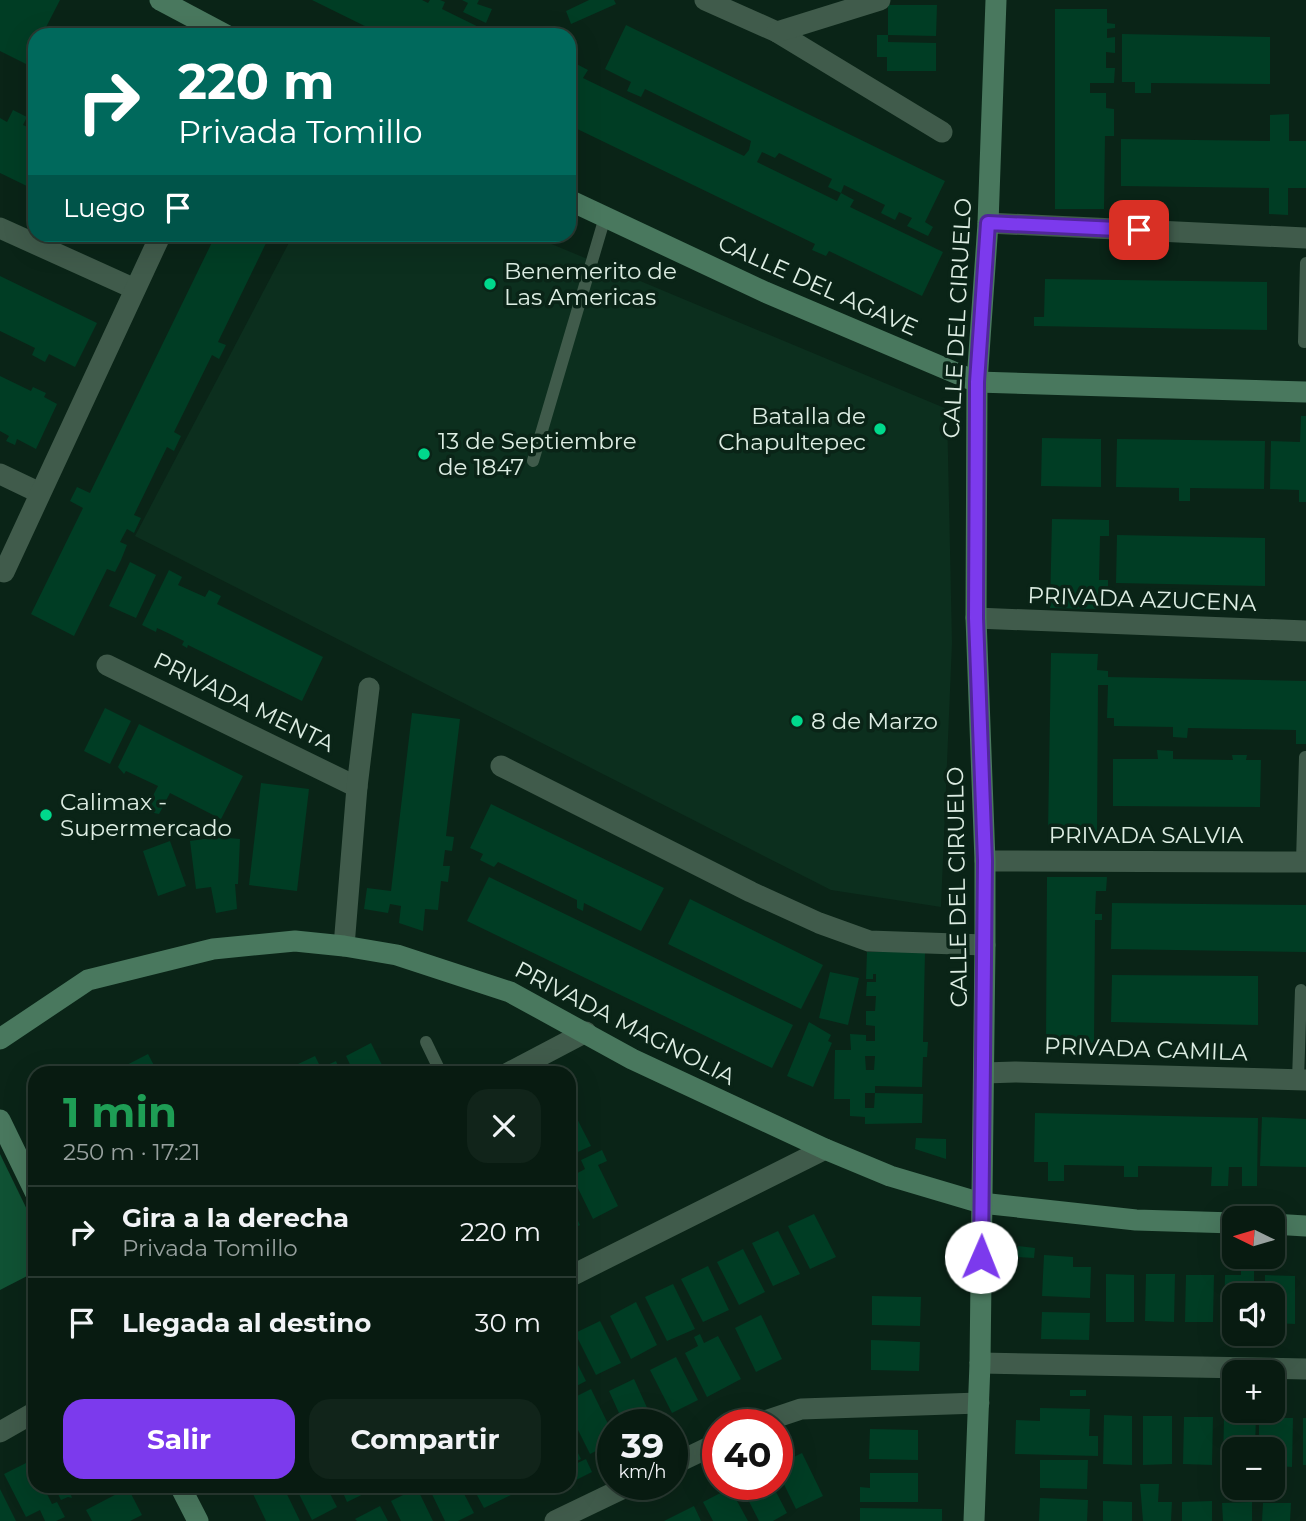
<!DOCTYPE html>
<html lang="es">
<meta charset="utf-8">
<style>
body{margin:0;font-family:Montserrat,sans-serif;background:#11241a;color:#f1f3f6;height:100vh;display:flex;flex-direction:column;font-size:26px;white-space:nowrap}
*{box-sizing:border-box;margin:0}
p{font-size:23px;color:#98a19f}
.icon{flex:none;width:38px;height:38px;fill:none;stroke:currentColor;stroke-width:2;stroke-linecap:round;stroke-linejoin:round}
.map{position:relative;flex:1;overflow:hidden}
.sheet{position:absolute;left:28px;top:1066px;width:548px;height:427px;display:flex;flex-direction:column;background:#081b11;border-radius:21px;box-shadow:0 7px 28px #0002,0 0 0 2px #293931}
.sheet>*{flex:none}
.hud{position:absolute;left:28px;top:28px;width:548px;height:214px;border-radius:21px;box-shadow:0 7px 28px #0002,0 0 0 2px #293931;background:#00695c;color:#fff;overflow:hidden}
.needle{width:46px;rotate:275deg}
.tools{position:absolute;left:1222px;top:1206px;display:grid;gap:14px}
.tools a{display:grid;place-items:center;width:63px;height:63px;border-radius:14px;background:#081b11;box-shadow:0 7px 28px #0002,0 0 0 2px #293931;font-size:35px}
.speed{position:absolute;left:597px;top:1409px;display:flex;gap:14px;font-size:35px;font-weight:700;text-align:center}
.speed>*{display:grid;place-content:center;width:91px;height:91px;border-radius:50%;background:#081b11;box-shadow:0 7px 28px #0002,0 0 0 2px #293931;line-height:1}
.speed small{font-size:18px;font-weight:400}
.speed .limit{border:10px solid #d22;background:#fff;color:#111}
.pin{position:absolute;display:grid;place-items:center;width:60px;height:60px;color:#fff;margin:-30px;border-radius:14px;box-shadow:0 4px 10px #0006}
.me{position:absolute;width:77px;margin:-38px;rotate:1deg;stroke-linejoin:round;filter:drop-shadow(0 0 5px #0008)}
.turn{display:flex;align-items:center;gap:24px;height:147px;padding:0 35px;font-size:32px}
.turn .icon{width:91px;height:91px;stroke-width:2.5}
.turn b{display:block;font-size:49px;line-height:60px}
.then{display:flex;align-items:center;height:66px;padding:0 35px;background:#0003;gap:14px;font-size:26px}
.round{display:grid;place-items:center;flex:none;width:74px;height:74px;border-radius:21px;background:#11241a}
.summary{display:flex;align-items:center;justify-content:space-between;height:119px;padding:0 35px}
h1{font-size:42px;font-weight:700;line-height:52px;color:#1e9e55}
.primary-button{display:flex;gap:14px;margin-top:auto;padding:14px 35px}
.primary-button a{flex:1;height:80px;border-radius:21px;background:#7c3aed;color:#fff;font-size:28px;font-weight:700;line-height:80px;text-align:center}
.primary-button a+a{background:#11241a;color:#f1f3f6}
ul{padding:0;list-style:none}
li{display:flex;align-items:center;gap:21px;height:91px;padding:0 35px;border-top:2px solid #293931}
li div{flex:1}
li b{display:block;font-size:26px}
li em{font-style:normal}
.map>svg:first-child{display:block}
</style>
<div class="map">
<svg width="1306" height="1521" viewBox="0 0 1306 1521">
<rect width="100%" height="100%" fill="#0a2417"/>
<polygon fill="#0c2f1e" points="293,235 530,235 947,409 952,643 941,907 831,890 135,536"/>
<polygon fill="#105234" points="0,1154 35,1226 35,1272 0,1290"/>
<g fill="#003d24" fill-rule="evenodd">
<polygon points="0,0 60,0 42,35 35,35 35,50 28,65 0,51"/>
<polygon points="312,0 422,0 428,3 430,0 440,0 445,2 442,9 495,35 383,35"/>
<polygon points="462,0 479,0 477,4 492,9 486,23 463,12 468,3"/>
<polygon points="589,0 614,0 616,4 571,24 566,11"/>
<polygon points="888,5 937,5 936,36 888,35"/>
<polygon points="1055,9 1107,9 1107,23 1115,24 1115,28 1107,29 1107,38 1115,37 1115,53 1106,52 1106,68 1115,68 1114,83 1090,83 1090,93 1106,93 1106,108 1114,109 1114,136 1105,136 1104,209 1055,209"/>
<polygon points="626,25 945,181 925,222 933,227 928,236 907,226 912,218 899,212 895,220 881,213 885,205 844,185 841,193 828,187 832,179 779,153 775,158 762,152 757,162 837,201 841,193 854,200 850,207 943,252 922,296 829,251 826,256 812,250 815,244 569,125 569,60 588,70 583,78 744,156 749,150 751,141 645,89 641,97 627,91 631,82 605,69"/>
<polygon points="176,26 190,33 189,35 172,35"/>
<polygon points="1122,34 1270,37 1270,84 1151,83 1151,93 1135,93 1135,82 1122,82"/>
<polygon points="877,35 888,35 888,42 936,43 936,71 887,71 887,57 877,57"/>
<polygon points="13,110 27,117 23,125 35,130 35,190 0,173 0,118 7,122"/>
<polygon points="1289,114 1289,141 1306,141 1306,188 1288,188 1288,215 1269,214 1269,188 1121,186 1121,139 1270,141 1270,115"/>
<polygon points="216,234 280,234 278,239 270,235 218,342 226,345 219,359 212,355 174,432 181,436 174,451 167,447 134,515 141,518 134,533 127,529 120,542 127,545 121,560 115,572 107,569 74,636 31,614 83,508 70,501 77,487 90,493"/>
<polygon points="0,276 97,323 75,367 49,354 45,362 32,355 35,348 0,331"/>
<polygon points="1045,279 1267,282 1267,330 1034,326 1034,317 1044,317"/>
<polygon points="0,376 31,391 33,387 46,393 44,397 57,404 36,449 17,439 15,445 6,441 9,436 0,431"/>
<polygon points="1301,416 1306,416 1306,502 1299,502 1299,490 1270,489 1271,441 1300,442"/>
<polygon points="1042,438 1101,439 1101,487 1041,486"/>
<polygon points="1117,439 1265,441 1264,489 1190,488 1190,501 1179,501 1179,488 1116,487"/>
<polygon points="1052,519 1109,520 1109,536 1100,536 1099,580 1108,580 1108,588 1099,588 1099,609 1050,608"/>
<polygon points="1117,535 1265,538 1265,586 1116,583"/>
<polygon points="130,562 156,575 136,618 109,606"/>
<polygon points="169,570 182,577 178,585 205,597 209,590 221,596 217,604 323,657 302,701 188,645 187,648 182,645 184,641 170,634 157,628 156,632 142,625"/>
<polygon points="1051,653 1098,654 1097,670 1108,671 1108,677 1306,681 1306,744 1296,744 1296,730 1188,728 1187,738 1173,737 1173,727 1114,726 1114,718 1107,718 1108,685 1098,685 1097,834 1048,833"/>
<polygon points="105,708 131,721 110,764 84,751"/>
<polygon points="412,713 460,719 446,836 454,837 452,851 445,850 443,866 450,866 448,882 441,881 438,910 425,909 423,931 399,923 401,906 390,904 388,913 364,909 367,888 391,891"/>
<polygon points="139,724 243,776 221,819 170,793 159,814 145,811 158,786 126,771 124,774 118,767"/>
<polygon points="1157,750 1173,751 1173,759 1233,760 1232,755 1247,755 1246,760 1261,760 1260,807 1113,806 1113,759 1158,759"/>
<polygon points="261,783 309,789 297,891 249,885"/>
<polygon points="491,804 664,888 641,931 584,903 583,911 577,908 577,900 498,862 494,867 480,860 483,854 470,848"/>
<polygon points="217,837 240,839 238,884 235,884 237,909 216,913 211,887 196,889 190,841"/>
<polygon points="170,841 186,886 158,896 143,851"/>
<polygon points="489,877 793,1025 772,1068 467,921"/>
<polygon points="1047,877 1107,877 1106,891 1096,891 1095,914 1102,914 1102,920 1095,920 1095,922 1094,1043 1046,1042"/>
<polygon points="690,899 823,965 801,1009 668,944"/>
<polygon points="1112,903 1306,905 1306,952 1111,949"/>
<path d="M 867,952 L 925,952 L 923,1042 L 928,1042 L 927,1057 L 923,1057 L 922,1087 L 875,1086 L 875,1093 L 865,1093 L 865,1108 L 874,1108 L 875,1093 L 923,1094 L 922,1123 L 865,1124 L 865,1117 L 850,1116 L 850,1099 L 834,1099 L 835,1050 L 851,1050 L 850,1034 L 866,1035 L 866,1041 L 875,1041 L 875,1026 L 866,1025 L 866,1011 L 875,1011 L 876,996 L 866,996 L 867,982 L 876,982 L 876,974 L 873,974 L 873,979 L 866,979 ZM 865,1056 L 875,1056 L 874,1070 L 866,1070 Z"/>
<polygon points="830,972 859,978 848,1025 819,1018"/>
<polygon points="1112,975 1258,976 1258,1025 1111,1022"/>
<polygon points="809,1022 831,1035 828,1041 832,1043 813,1087 787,1076"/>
<polygon points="371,1043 386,1073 354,1073 346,1056"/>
<polygon points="148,1054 158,1073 111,1073"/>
<polygon points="315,1056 321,1068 336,1061 341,1073 303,1073 298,1064"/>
<polygon points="569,1103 591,1146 569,1156"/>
<polygon points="1035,1113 1258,1118 1257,1186 1242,1186 1242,1167 1229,1167 1228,1186 1211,1186 1212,1167 1138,1166 1138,1177 1124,1177 1124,1166 1064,1165 1064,1181 1048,1181 1048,1162 1034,1162"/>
<polygon points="1262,1117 1306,1119 1306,1167 1260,1166"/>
<polygon points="916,1138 946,1139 946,1159 915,1149"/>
<polygon points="602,1150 607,1161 598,1165 618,1206 593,1219 572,1176 585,1169 581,1160"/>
<polygon points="569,1202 580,1225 569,1231"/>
<polygon points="814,1214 836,1257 810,1269 788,1226"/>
<polygon points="778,1231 800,1274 773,1286 752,1243"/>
<polygon points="1018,1246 1035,1248 1034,1258 1017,1257"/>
<polygon points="743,1249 765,1292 739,1305 717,1262"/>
<polygon points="1044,1255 1073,1257 1073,1267 1091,1267 1090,1298 1042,1296"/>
<polygon points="1244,1257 1254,1257 1254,1295 1234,1295 1234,1322 1224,1322 1225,1275 1241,1275 1241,1260 1244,1261"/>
<polygon points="708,1266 729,1310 703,1322 681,1279"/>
<polygon points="1106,1274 1134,1275 1134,1322 1106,1322"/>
<polygon points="1146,1274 1175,1274 1174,1322 1145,1321"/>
<polygon points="1186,1275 1214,1275 1213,1322 1185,1322"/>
<polygon points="1265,1275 1295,1276 1295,1324 1272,1323 1272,1295 1265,1295"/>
<polygon points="673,1284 695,1329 667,1341 645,1297"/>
<polygon points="872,1296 921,1297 920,1326 872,1325"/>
<polygon points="636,1302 657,1345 631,1359 610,1316"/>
<polygon points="1042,1312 1090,1313 1089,1340 1041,1339"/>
<polygon points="761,1315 782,1359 756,1372 735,1328"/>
<polygon points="600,1321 621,1363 596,1375 575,1333"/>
<polygon points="700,1334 704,1343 718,1336 741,1379 707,1397 685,1353 698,1346 694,1337"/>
<polygon points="871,1340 920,1342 919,1371 871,1370"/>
<polygon points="569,1347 586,1381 569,1390"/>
<polygon points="676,1357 698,1400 672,1413 650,1370"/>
<polygon points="634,1379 654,1423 650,1424 624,1424 609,1391"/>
<polygon points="591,1389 612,1432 612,1443 590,1454 569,1412 569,1400"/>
<rect x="1070" y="1390" width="16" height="6"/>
<polygon points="1272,1392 1278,1393 1278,1418 1293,1418 1292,1467 1277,1466 1277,1484 1272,1484 1272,1449 1259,1449 1259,1410 1272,1410"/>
<polygon points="1040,1408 1090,1409 1089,1436 1098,1436 1098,1456 1015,1454 1016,1420 1040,1421"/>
<polygon points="1104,1415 1132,1416 1132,1465 1103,1464"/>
<polygon points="1143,1416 1172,1416 1172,1464 1143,1465"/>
<polygon points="1184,1417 1213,1417 1212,1465 1183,1464"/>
<polygon points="1224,1417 1256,1417 1255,1449 1234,1449 1234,1481 1224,1481 1224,1468 1231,1468 1231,1465 1223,1465"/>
<rect x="1303" y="1418" width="3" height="47"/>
<polygon points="870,1429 918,1430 918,1460 869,1459"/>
<polygon points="569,1435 581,1459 569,1465"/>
<polygon points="802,1453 823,1496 796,1509 777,1470 777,1465"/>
<polygon points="586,1459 592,1472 576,1480 569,1467"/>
<polygon points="1040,1460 1088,1460 1087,1489 1040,1488"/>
<polygon points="30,1461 35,1470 35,1486 43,1486 52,1504 57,1502 65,1517 56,1521 45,1521 40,1510 26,1517 4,1474"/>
<polygon points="870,1473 918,1473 918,1502 860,1502 860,1487 870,1488"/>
<polygon points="740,1484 772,1484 787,1513 773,1521 759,1521"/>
<polygon points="1140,1484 1159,1484 1158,1502 1172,1502 1171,1521 1143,1521"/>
<polygon points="54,1486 91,1486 71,1495 72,1498 68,1497 61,1500"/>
<polygon points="270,1486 283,1486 300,1521 266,1521 253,1494"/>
<polygon points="295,1486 326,1486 337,1507 312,1520"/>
<polygon points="340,1486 373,1486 374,1489 347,1502"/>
<polygon points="428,1486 460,1486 474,1513 458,1521 445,1521"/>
<polygon points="472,1486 506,1486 511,1495 484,1508"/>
<polygon points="128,1488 142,1515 130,1521 92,1521 86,1510"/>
<polygon points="417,1488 433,1521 401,1521 391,1501"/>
<polygon points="730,1488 748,1521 713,1521 703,1502"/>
<polygon points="0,1489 16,1521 0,1521"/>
<polygon points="1040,1498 1088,1500 1087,1521 1039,1521"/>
<polygon points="1103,1501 1132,1502 1132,1521 1103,1521"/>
<polygon points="1212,1501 1212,1521 1182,1521 1182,1502"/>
<polygon points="1252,1502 1252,1521 1223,1521 1222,1503"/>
<polygon points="1263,1503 1291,1503 1290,1521 1262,1521"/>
<polygon points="380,1506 388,1521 357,1521 355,1519"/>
<polygon points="694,1506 701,1521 664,1521"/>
<polygon points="860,1508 942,1509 942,1521 860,1521"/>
</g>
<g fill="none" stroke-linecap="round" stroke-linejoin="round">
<g stroke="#405b4b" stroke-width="12">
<polyline points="1304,342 1306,263"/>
<polyline points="533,461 605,217"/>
<polyline points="1302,862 1305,757"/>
<polyline points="426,1042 441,1073"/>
<polyline points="1298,1080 1301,990"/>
</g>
<g stroke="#405b4b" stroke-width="21">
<polyline points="705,0 777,32 942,132"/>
<polyline points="777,32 880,0"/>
<polyline points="988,223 1306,238"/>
<polyline points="0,228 135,289"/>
<polyline points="0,474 40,493"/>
<polyline points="4,572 161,234"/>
<polyline points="976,618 1306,631"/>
<polyline points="107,665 357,787"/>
<polyline points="501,766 751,892 819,923 869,941 985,945"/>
<polyline points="985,861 1306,862"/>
<polyline points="344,946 357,787 369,688"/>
<polyline points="508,1073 586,1032"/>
<polyline points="984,1073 1015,1072 1306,1080"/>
<polyline points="569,1277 825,1149"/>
<polyline points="980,1363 1306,1369"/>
<polyline points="756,1424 801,1409 979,1403"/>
<polyline points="0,1432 35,1412"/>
<polyline points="672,1465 718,1443"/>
<polyline points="555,1521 632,1484"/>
</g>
<g stroke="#49785e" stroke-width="21">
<polyline points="160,0 226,35"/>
<polyline points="569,200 765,292 977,382 1306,392"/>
<polyline points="0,1039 88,980 213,949 295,941 344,946 397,955 510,992 632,1059 825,1149 890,1176 981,1203 1136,1220 1234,1223"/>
<polyline points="0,1120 35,1192"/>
<polyline points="1272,1224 1306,1226"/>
<polyline points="180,1486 198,1521"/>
<polyline points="974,1521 980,1363 985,945 985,861 976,618 977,382 988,223 996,0"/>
</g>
</g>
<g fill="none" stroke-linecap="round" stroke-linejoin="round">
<g stroke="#51269a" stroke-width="18">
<polyline id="route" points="981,1257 985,861 976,618 977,382 988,223 1139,230"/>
</g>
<use href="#route" stroke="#7c3aed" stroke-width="12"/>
</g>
<g fill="#00d98c" stroke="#0a2417" stroke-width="2.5">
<circle cx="490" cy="284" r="7"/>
<circle cx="880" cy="429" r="7"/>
<circle cx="424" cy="454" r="7"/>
<circle cx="797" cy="721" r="7"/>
<circle cx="46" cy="815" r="7"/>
</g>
<g text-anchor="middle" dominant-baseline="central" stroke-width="7" stroke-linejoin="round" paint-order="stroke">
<g font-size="23" fill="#ddede3" stroke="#0a2417" text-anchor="start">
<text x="504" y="271">Benemerito de<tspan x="504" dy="26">Las Americas</tspan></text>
<text x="866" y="416" text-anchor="end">Batalla de<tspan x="866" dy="26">Chapultepec</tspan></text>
<text x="438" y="441">13 de Septiembre<tspan x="438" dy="26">de 1847</tspan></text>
<text x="811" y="721">8 de Marzo</text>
<text x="60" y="802">Calimax -<tspan x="60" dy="26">Supermercado</tspan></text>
</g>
<g font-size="23" fill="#ddede3" stroke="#0a2417">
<text transform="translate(818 285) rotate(24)">CALLE DEL AGAVE</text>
<text transform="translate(957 318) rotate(-87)">CALLE DEL CIRUELO</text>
<text transform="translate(1142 599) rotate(2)">PRIVADA AZUCENA</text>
<text transform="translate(244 702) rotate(26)">PRIVADA MENTA</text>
<text x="1146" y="835">PRIVADA SALVIA</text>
<text transform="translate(957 887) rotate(-91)">CALLE DEL CIRUELO</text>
<text transform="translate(625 1023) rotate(27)">PRIVADA MAGNOLIA</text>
<text transform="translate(1146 1049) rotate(2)">PRIVADA CAMILA</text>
</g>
</g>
</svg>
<div class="tools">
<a><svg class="needle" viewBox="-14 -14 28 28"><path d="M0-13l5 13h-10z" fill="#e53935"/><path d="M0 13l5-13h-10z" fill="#98a19f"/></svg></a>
<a><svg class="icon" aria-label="sound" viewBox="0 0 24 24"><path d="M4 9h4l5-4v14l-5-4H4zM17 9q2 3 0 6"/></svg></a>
<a>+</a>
<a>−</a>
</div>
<div class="speed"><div>39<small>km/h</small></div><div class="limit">40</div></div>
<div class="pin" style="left:1139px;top:230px;background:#d93025"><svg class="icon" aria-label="arrive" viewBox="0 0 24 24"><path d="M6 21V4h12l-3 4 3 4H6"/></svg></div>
<svg class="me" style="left:981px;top:1257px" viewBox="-20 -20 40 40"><circle r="19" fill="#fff"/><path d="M0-13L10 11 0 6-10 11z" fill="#7c3aed"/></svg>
<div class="hud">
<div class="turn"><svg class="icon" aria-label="right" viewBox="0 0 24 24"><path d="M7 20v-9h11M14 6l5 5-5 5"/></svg><div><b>220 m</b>Privada Tomillo</div></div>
<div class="then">Luego<svg class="icon" aria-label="arrive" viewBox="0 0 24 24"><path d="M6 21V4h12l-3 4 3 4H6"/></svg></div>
</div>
<section class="sheet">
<div class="summary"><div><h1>1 min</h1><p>250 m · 17:21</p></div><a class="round"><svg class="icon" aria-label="close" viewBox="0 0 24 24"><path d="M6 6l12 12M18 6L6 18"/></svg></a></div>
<ul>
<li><svg class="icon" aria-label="right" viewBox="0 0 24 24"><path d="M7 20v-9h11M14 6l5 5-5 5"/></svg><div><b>Gira a la derecha</b><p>Privada Tomillo</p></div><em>220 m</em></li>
<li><svg class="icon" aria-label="arrive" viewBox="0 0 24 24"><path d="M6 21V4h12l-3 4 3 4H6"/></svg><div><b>Llegada al destino</b></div><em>30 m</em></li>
</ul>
<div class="primary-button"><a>Salir</a><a>Compartir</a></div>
</section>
</div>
